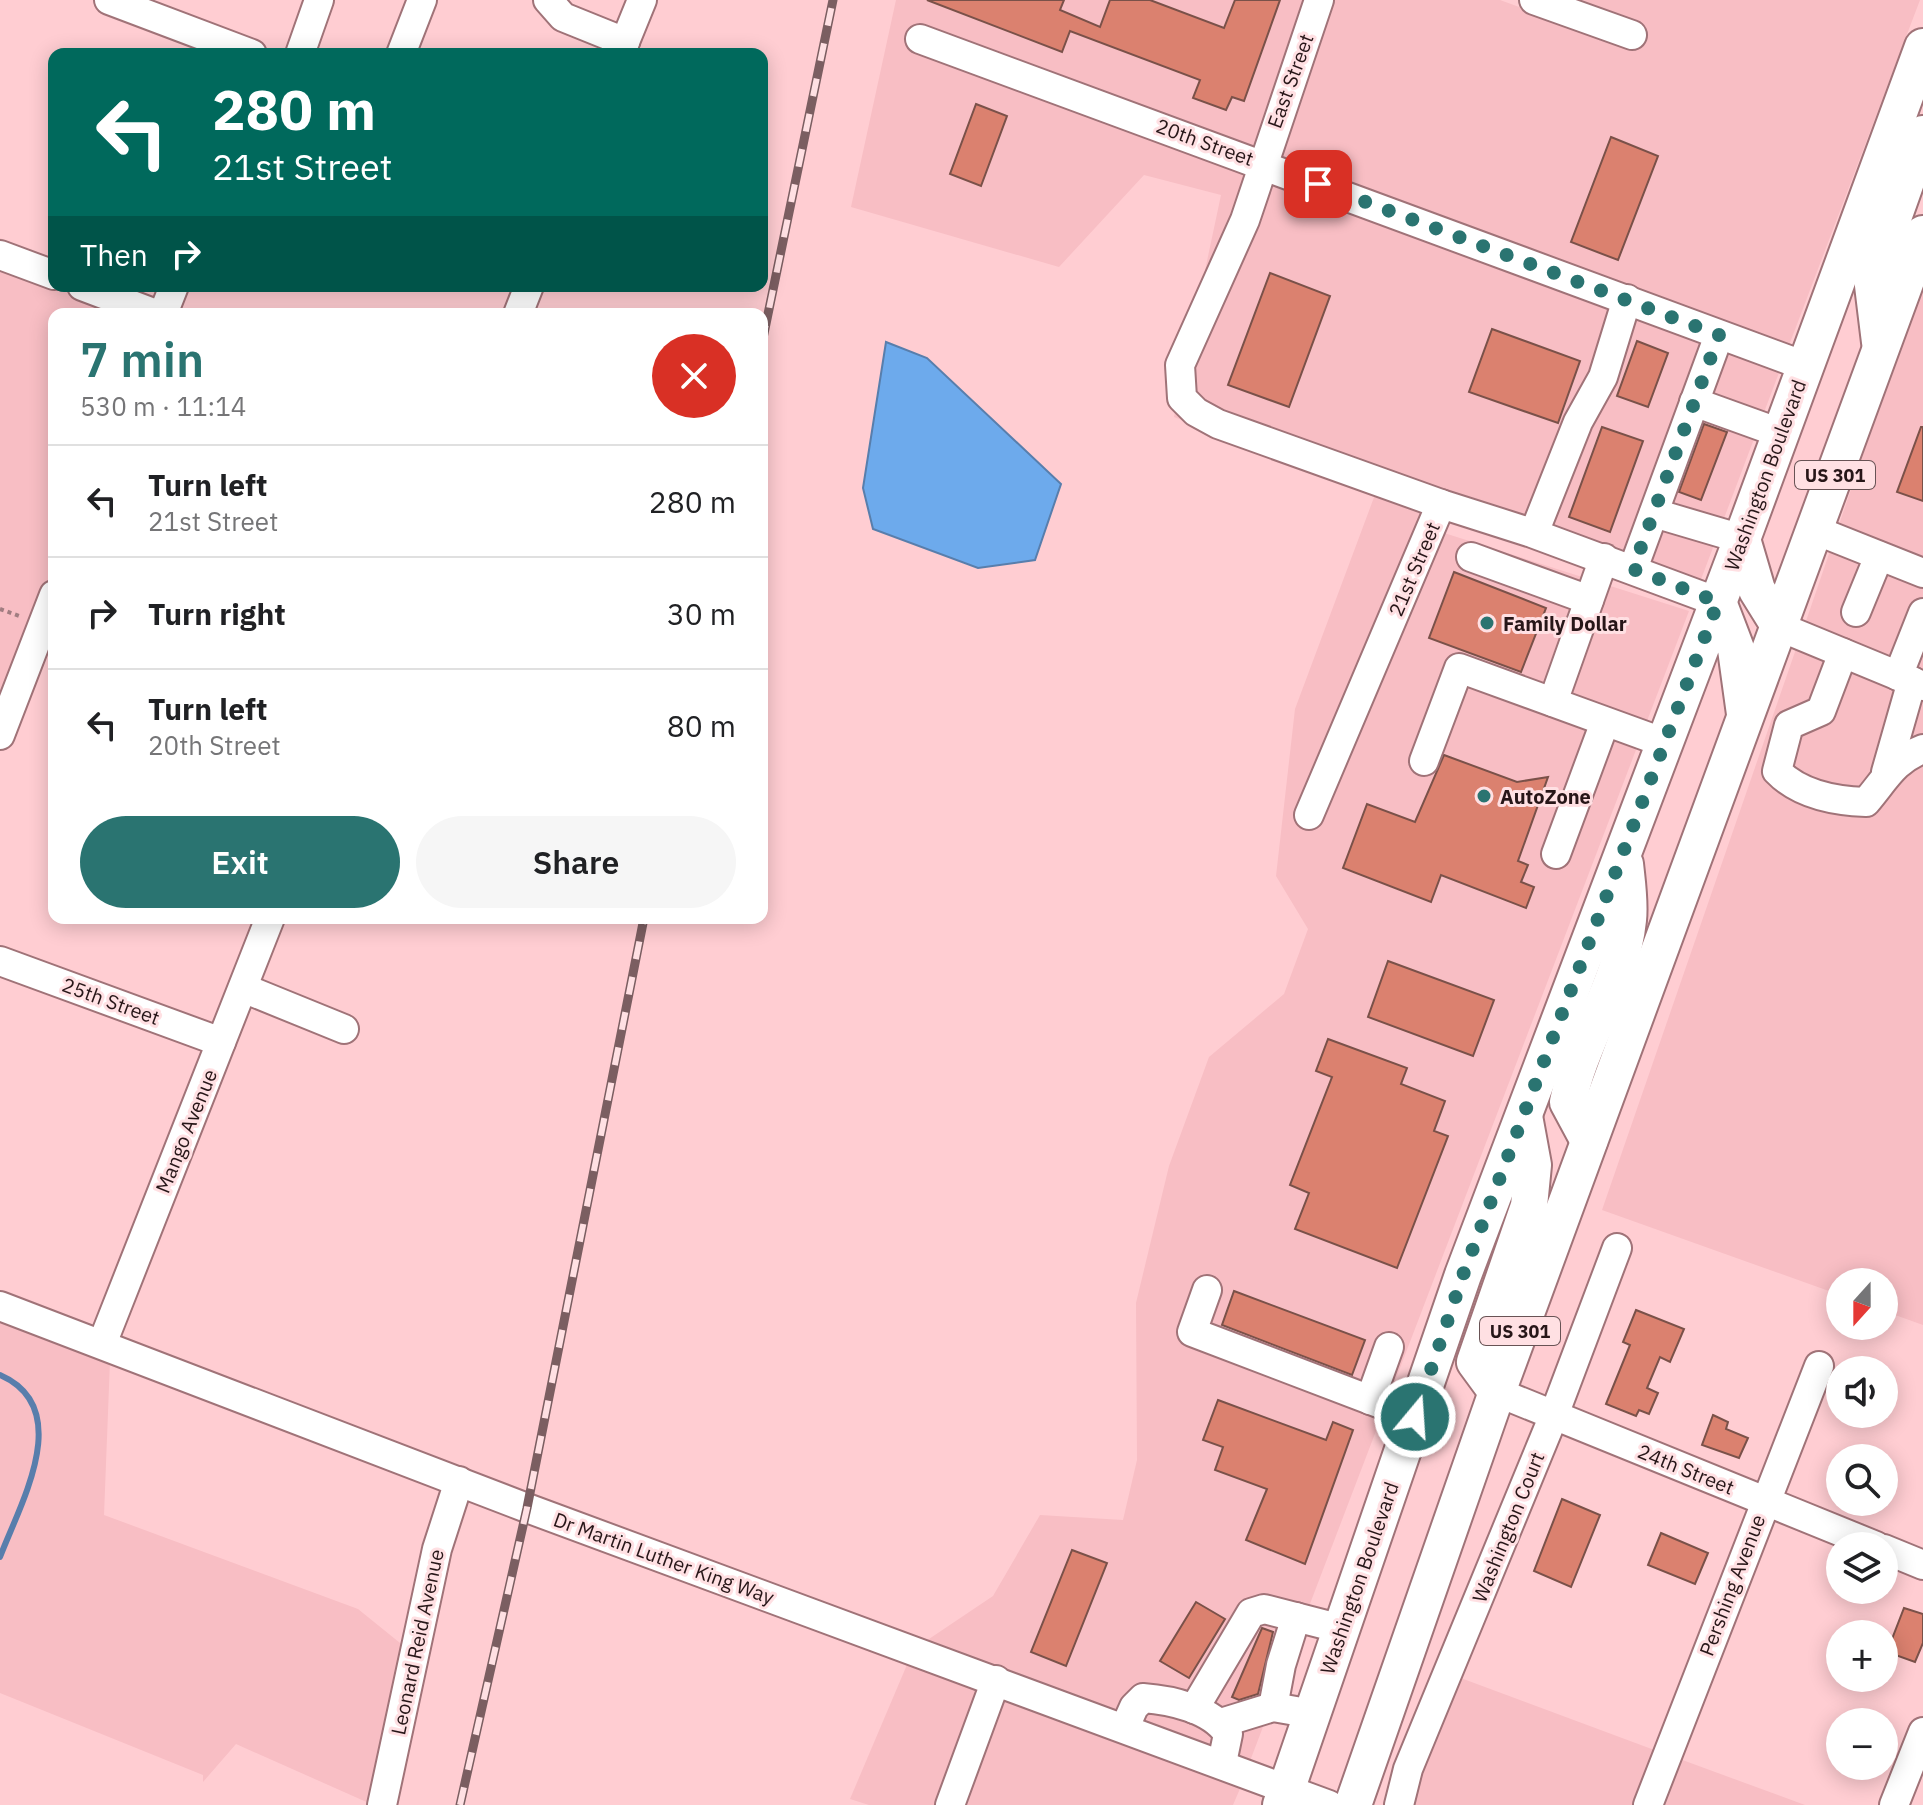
<!DOCTYPE html>
<meta charset="utf-8">
<style>
body{margin:0;font-family:"IBM Plex Sans",sans-serif;background:#f6f6f6;color:#202124;height:100vh;display:flex;flex-direction:column;font-size:30px;white-space:nowrap}
*{box-sizing:border-box;margin:0}
p{font-size:26px;color:#757577}
.icon{flex:none;width:44px;height:44px;fill:none;stroke:currentColor;stroke-width:2;stroke-linecap:round;stroke-linejoin:round}
.map{position:relative;flex:1;overflow:hidden}
.side{position:absolute;left:48px;top:308px;width:720px;height:616px;display:flex;flex-direction:column;background:#fff;border-radius:16px;box-shadow:0 4px 20px #0003}
.side>*{flex:none}
.guide{position:absolute;left:48px;top:48px;width:720px;height:244px;border-radius:16px;box-shadow:0 4px 20px #0003;background:#00695c;color:#fff;overflow:hidden}
.needle{width:52px;rotate:201deg}
.tools{position:absolute;left:1826px;top:1268px;display:grid;gap:16px}
.tools a{display:grid;place-items:center;width:72px;height:72px;border-radius:50%;background:#fff;box-shadow:0 4px 20px #0003;font-size:40px}
.pin{position:absolute;display:grid;place-items:center;width:68px;height:68px;color:#fff;margin:-34px;border-radius:16px;box-shadow:0 4px 12px #0006}
.me{position:absolute;width:88px;margin:-44px;rotate:18deg;stroke-linejoin:round;filter:drop-shadow(0 0 6px #0008)}
.turn{display:flex;align-items:center;gap:28px;height:168px;padding:0 32px;font-size:36px}
.turn .icon{width:104px;height:104px;stroke-width:2.5}
.turn b{display:block;font-size:56px;line-height:68px}
.then{display:flex;align-items:center;height:76px;padding:0 32px;background:#0003;gap:16px;font-size:30px}
.round{display:grid;place-items:center;flex:none;width:84px;height:84px;border-radius:42px;background:#f6f6f6}
.headline{display:flex;align-items:center;justify-content:space-between;height:136px;padding:0 32px}
h1{font-size:48px;font-weight:600;line-height:60px;color:#2a7471}
.button{display:flex;gap:16px;margin-top:auto;padding:16px 32px}
.button a{flex:1;height:92px;border-radius:48px;background:#2a7471;color:#fff;font-size:32px;font-weight:600;line-height:92px;text-align:center}
.button a+a{background:#f6f6f6;color:#202124}
ul{padding:0;list-style:none}
li{display:flex;align-items:center;gap:24px;height:112px;padding:0 32px;border-top:2px solid #e0e0e0}
li div{flex:1}
li b{display:block;font-size:30px}
li em{font-style:normal}
.map>svg:first-child{display:block}
</style>
<div class="map">
<svg width="1923" height="1805" viewBox="0 0 1923 1805">
<rect width="100%" height="100%" fill="#ffcdd2"/>
<g fill="#f8bec4">
<polygon points="896,0 1308,0 1256,148 914,24 906,46 1780,370 1700,582 1432,500 1295,821 1314,829 1441,532 1689,611 1250,1761 926,1641 993,1596 1040,1515 1123,1520 1137,1460 1136,1303 1169,1166 1209,1057 1284,994 1308,929 1276,876 1295,709 1376,492 1174,417 1221,195 1144,175 1059,267 851,207"/>
<polygon points="1331,0 1500,0 1638,50 1646,27 1570,0 1920,0 1788,348 1275,156"/>
<polygon points="0,238 54,260 54,286 120,286 163,314 54,314 54,595 0,735"/>
<polygon points="1923,279 1923,673 1805,624"/>
<polygon points="1797,646 1923,699 1923,1325 1884,1311 1884,1282 1840,1282 1840,1295 1602,1210"/>
<polygon points="0,1322 110,1361 104,1515 358,1609 405,1647 371,1804 236,1744 203,1782 203,1775 0,1693"/>
<polygon points="909,1660 1242,1784 1233,1805 869,1805 850,1799"/>
<polygon points="1458,1677 1657,1751 1636,1805 1411,1805 1418,1773"/>
<polygon points="1677,1758 1805,1805 1659,1805"/>
</g>
<polygon fill="#6daaec" stroke="#587eac" stroke-width="2" points="886,342 927,358 1061,484 1035,560 978,568 873,529 863,488"/>
<g fill="none" stroke-linecap="round" stroke-linejoin="round">
<path stroke="#587eac" stroke-width="6" d="M 0,1375 C 76,1408 20,1504 0,1557"/>
</g>
<g fill="#db816f" stroke="#7a5149" stroke-width="2">
<polygon points="927,0 1064,0 1060,10 1100,27 1110,0 1150,0 1224,28 1235,0 1280,0 1244,101 1232,97 1226,110 1193,98 1200,80 1070,31 1062,52"/>
<polygon points="976,104 1007,116 981,186 950,174"/>
<polygon points="1611,137 1658,156 1618,260 1571,242"/>
<polygon points="1270,273 1330,296 1289,407 1228,385"/>
<polygon points="1492,329 1580,361 1558,423 1469,392"/>
<polygon points="1637,341 1668,353 1648,407 1617,396"/>
<polygon points="1704,424 1727,432 1701,500 1679,492"/>
<polygon points="1602,427 1643,441 1610,532 1569,517"/>
<polygon points="1921,427 1923,427 1923,501 1897,492"/>
<polygon points="1454,572 1546,608 1521,672 1429,638"/>
<polygon points="1444,755 1517,782 1548,777 1518,861 1528,865 1521,882 1534,887 1526,908 1441,875 1431,902 1343,868 1367,804 1415,822"/>
<polygon points="1388,961 1494,1000 1473,1056 1368,1017"/>
<polygon points="1328,1039 1407,1068 1401,1084 1445,1101 1434,1131 1448,1136 1397,1268 1295,1229 1309,1193 1290,1185 1332,1077 1316,1071"/>
<polygon points="1234,1291 1365,1340 1352,1375 1222,1325"/>
<polygon points="1636,1310 1684,1329 1670,1362 1660,1357 1647,1388 1658,1393 1649,1414 1639,1410 1636,1416 1606,1404 1630,1345 1623,1342"/>
<polygon points="1218,1400 1326,1440 1333,1422 1353,1430 1305,1564 1246,1540 1267,1489 1215,1470 1223,1447 1203,1440"/>
<polygon points="1713,1415 1728,1422 1726,1429 1748,1438 1739,1458 1702,1445"/>
<polygon points="1562,1499 1600,1515 1571,1587 1534,1571"/>
<polygon points="1661,1533 1708,1553 1695,1584 1648,1565"/>
<polygon points="1072,1550 1107,1563 1066,1666 1031,1652"/>
<polygon points="1196,1602 1225,1619 1189,1678 1160,1661"/>
<polygon points="1904,1608 1923,1614 1923,1643 1915,1662 1887,1652"/>
<polygon points="1262,1628 1273,1632 1258,1694 1239,1700 1232,1697"/>
</g>
<g fill="none" stroke-linecap="round" stroke-linejoin="round">
<g stroke="#a07378" stroke-width="32">
<g id="minor">
<polyline points="109,0 252,54"/>
<polyline points="548,0 563,17 625,42"/>
<polyline points="1319,0 1245,220 1180,365 1182,398 1196,412 1218,424 1441,504"/>
<polyline points="1534,0 1632,35"/>
<polyline points="920,39 1805,366"/>
<polyline points="300,54 319,0"/>
<polyline points="401,54 422,0"/>
<polyline points="620,54 642,0"/>
<polyline points="0,255 54,275"/>
<polyline points="82,286 156,314"/>
<polyline points="163,314 174,286"/>
<polyline points="518,314 529,286"/>
<polyline points="1694,402 1780,433"/>
<polyline points="1654,513 1742,539"/>
<polyline points="1815,530 1923,573"/>
<polyline points="1534,533 1578,422 1603,377 1627,299"/>
<polyline points="1471,557 1589,600"/>
<polyline points="1633,569 1719,335"/>
<polyline points="1856,612 1879,556"/>
<polyline points="1780,627 1923,686"/>
<path d="M 1843,653 L 1821,711 L 1789,725 L 1777,771 C 1799,794 1835,801 1866,802 C 1885,780 1894,760 1923,749"/>
<polyline points="1898,676 1923,613"/>
<polyline points="1553,702 1604,558"/>
<polyline points="0,735 54,595"/>
<polyline points="1424,761 1459,668 1665,743"/>
<polyline points="1886,772 1912,681"/>
<polyline points="1309,815 1441,504 1532,533 1718,602"/>
<polyline points="1556,854 1605,722"/>
<polyline points="0,961 221,1042"/>
<polyline points="243,988 344,1029"/>
<polyline points="1207,1290 1192,1332 1415,1417"/>
<polyline points="0,1306 527,1508 1329,1805"/>
<polyline points="102,1344 270,918"/>
<polyline points="1497,1392 1876,1546"/>
<polyline points="1370,1400 1389,1347"/>
<polyline points="1884,1549 1923,1565"/>
<polyline points="1273,1707 1281,1665 1296,1617"/>
<polyline points="1194,1709 1251,1613 1264,1609 1342,1629"/>
<polyline points="1221,1723 1273,1707 1313,1714"/>
<path d="M 1125,1727 L 1134,1707 L 1143,1698 C 1171,1700 1212,1709 1228,1734 L 1222,1763"/>
<polyline points="382,1805 437,1549 459,1481"/>
<polyline points="950,1805 996,1680"/>
<polyline points="1399,1805 1408,1769 1554,1415 1617,1248"/>
<polyline points="1648,1805 1819,1366"/>
<polyline points="1894,1805 1923,1732"/>
</g>
</g>
<g stroke="#a07378" stroke-width="40">
<g id="major">
<polyline points="1880,342 1872,277 1923,134"/>
<polyline points="1742,539 1757,590 1780,627"/>
<polyline points="1718,602 1736,649 1745,714"/>
<path d="M 1589,1141 L 1568,1102 C 1580,1041 1622,983 1628,920 C 1630,902 1627,883 1625,864"/>
<polyline points="1497,1392 1475,1362 1529,1206 1533,1165 1524,1116"/>
<polyline points="1281,1805 1463,1275 1742,539 1923,47"/>
<polyline points="1353,1805 1497,1392 1923,234"/>
</g>
</g>
<polyline stroke="#a17d81" stroke-width="4" stroke-dasharray="4 4" stroke-linecap="butt" points="0,609 22,617"/>
<use href="#minor" stroke="#fff" stroke-width="28"/>
<use href="#major" stroke="#fff" stroke-width="36"/>
<g stroke="#7b5e61" stroke-width="9">
<g id="rail">
<polyline points="762,343 833,0"/>
<polyline points="460,1805 527,1508 644,918"/>
</g>
</g>
<use href="#rail" stroke="#ffe0e3" stroke-width="6" stroke-dasharray="18" stroke-linecap="butt"/>
</g>
<g fill="none" stroke-linecap="round" stroke-linejoin="round">
<polyline stroke="#2a7471" stroke-width="14" stroke-dasharray="0 25.2" points="1318,184 1719,335 1633,569 1718,602 1463,1275 1415,1417"/>
</g>
<g fill="#2a7471" stroke="#ffe0e3" stroke-width="3">
<circle cx="1487" cy="623" r="8"/>
<circle cx="1484" cy="796" r="8"/>
</g>
<g text-anchor="middle" dominant-baseline="central" stroke-width="6" stroke-linejoin="round" paint-order="stroke">
<g fill="#ffe0e3" stroke="#685355" stroke-width="2">
<rect x="1795" y="461" width="80" height="28" rx="6"/>
<rect x="1480" y="1317" width="80" height="28" rx="6"/>
</g>
<g font-size="18" font-weight="bold" fill="#271618">
<text x="1835" y="475">US 301</text>
<text x="1520" y="1331">US 301</text>
</g>
<g font-size="20" fill="#271618" stroke="#ffe0e3">
<text transform="translate(1290 81) rotate(-70)">East Street</text>
<text transform="translate(1205 142) rotate(20)">20th Street</text>
<text transform="translate(1765 475) rotate(-70)">Washington Boulevard</text>
<text transform="translate(1414 569) rotate(-67)">21st Street</text>
<text transform="translate(111 1001) rotate(20)">25th Street</text>
<text transform="translate(186 1131) rotate(-68)">Mango Avenue</text>
<text transform="translate(1686 1469) rotate(22)">24th Street</text>
<text transform="translate(1508 1527) rotate(-68)">Washington Court</text>
<text transform="translate(664 1558) rotate(20)">Dr Martin Luther King Way</text>
<text transform="translate(1359 1578) rotate(-71)">Washington Boulevard</text>
<text transform="translate(1732 1585) rotate(-69)">Pershing Avenue</text>
<text transform="translate(417 1642) rotate(-78)">Leonard Reid Avenue</text>
</g>
<g font-size="20" font-weight="bold" fill="#271618" stroke="#ffe0e3" text-anchor="start">
<text x="1503" y="623">Family Dollar</text>
<text x="1500" y="796">AutoZone</text>
</g>
</g>
</svg>
<div class="tools">
<a><svg class="needle" viewBox="-14 -14 28 28"><path d="M0-13l5 13h-10z" fill="#e53935"/><path d="M0 13l5-13h-10z" fill="#757577"/></svg></a>
<a><svg class="icon" aria-label="sound" viewBox="0 0 24 24"><path d="M4 9h4l5-4v14l-5-4H4zM17 9q2 3 0 6"/></svg></a>
<a><svg class="icon" aria-label="search" viewBox="0 0 24 24"><circle cx="10" cy="10" r="6"/><path d="M15 15l6 6"/></svg></a>
<a><svg class="icon" aria-label="layers" viewBox="0 0 24 24"><path d="M12 4l9 5-9 5-9-5zM3 14l9 5 9-5"/></svg></a>
<a>+</a>
<a>−</a>
</div>
<div class="pin" style="left:1318px;top:184px;background:#d93025"><svg class="icon" aria-label="arrive" viewBox="0 0 24 24"><path d="M6 21V4h12l-3 4 3 4H6"/></svg></div>
<svg class="me" style="left:1415px;top:1417px" viewBox="-20 -20 40 40"><circle r="17" fill="#2a7471" stroke="#fff" stroke-width="3"/><path d="M0-11L8 9 0 5-8 9z" fill="#fff"/></svg>
<div class="guide">
<div class="turn"><svg class="icon" aria-label="left" viewBox="0 0 24 24"><path d="M17 20v-9H6M10 6l-5 5 5 5"/></svg><div><b>280 m</b>21st Street</div></div>
<div class="then">Then<svg class="icon" aria-label="right" viewBox="0 0 24 24"><path d="M7 20v-9h11M14 6l5 5-5 5"/></svg></div>
</div>
<section class="side">
<div class="headline"><div><h1>7 min</h1><p>530 m · 11:14</p></div><a class="round" style="background:#d93025;color:#fff"><svg class="icon" aria-label="close" viewBox="0 0 24 24"><path d="M6 6l12 12M18 6L6 18"/></svg></a></div>
<ul>
<li><svg class="icon" aria-label="left" viewBox="0 0 24 24"><path d="M17 20v-9H6M10 6l-5 5 5 5"/></svg><div><b>Turn left</b><p>21st Street</p></div><em>280 m</em></li>
<li><svg class="icon" aria-label="right" viewBox="0 0 24 24"><path d="M7 20v-9h11M14 6l5 5-5 5"/></svg><div><b>Turn right</b></div><em>30 m</em></li>
<li><svg class="icon" aria-label="left" viewBox="0 0 24 24"><path d="M17 20v-9H6M10 6l-5 5 5 5"/></svg><div><b>Turn left</b><p>20th Street</p></div><em>80 m</em></li>
</ul>
<div class="button"><a>Exit</a><a>Share</a></div>
</section>
</div>
